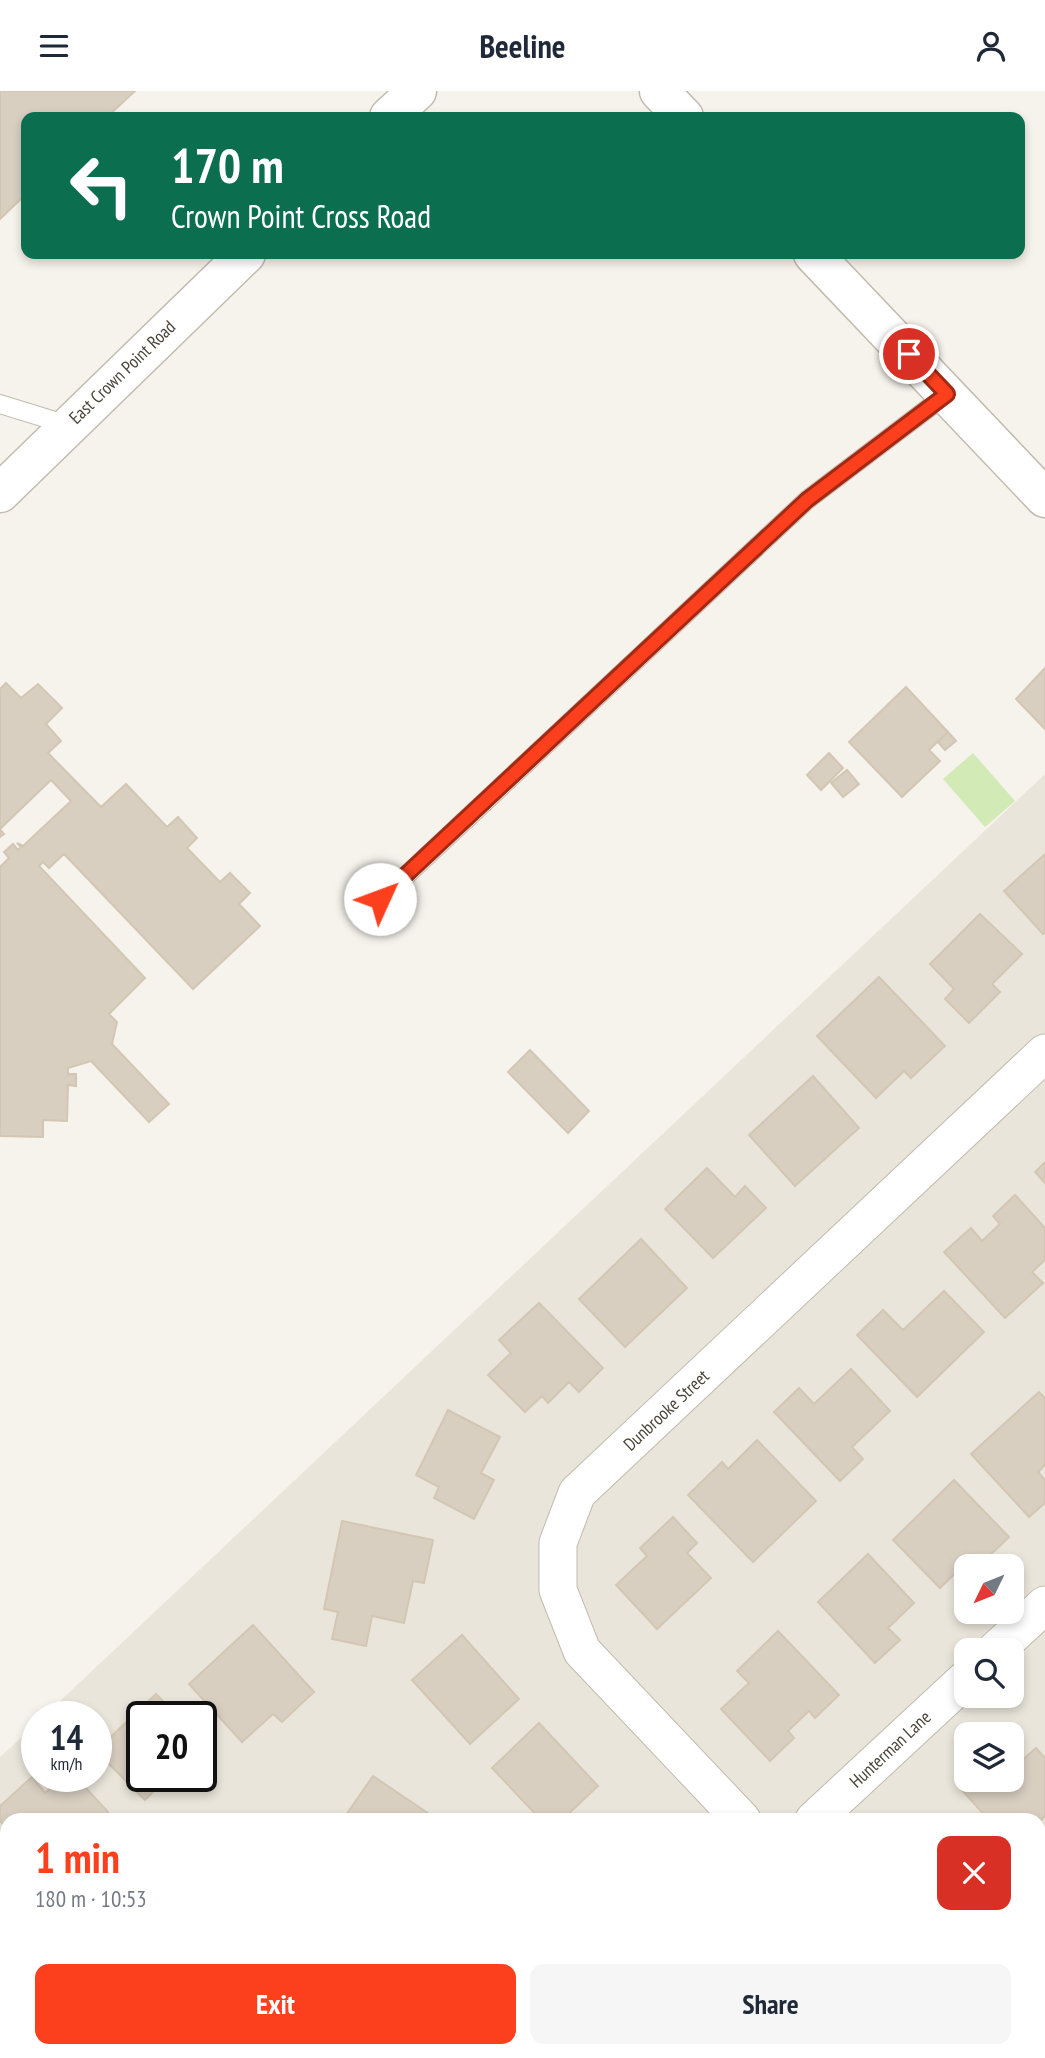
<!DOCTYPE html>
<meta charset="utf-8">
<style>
body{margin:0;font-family:"PT Sans Narrow",sans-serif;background:#f6f6f7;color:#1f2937;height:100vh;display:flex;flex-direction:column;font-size:26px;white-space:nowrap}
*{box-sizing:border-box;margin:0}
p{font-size:23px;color:#747a83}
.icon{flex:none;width:38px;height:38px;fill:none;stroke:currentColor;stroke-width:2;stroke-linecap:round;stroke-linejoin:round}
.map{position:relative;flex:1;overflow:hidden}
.sheet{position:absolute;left:0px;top:1722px;width:1046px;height:245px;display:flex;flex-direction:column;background:#fff;border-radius:21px 21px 0 0;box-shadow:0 4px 10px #0003}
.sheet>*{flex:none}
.banner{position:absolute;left:21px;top:21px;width:1004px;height:147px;border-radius:14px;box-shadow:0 4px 10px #0003;background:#0b6e4f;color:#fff;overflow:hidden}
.needle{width:46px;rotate:227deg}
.tools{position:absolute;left:954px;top:1463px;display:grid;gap:14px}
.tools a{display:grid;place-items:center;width:70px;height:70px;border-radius:14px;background:#fff;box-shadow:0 4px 10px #0003;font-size:35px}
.speed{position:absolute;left:21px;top:1610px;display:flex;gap:14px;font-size:35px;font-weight:700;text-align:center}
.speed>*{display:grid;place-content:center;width:91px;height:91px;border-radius:50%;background:#fff;box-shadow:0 4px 10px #0003;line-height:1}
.speed small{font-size:18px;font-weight:400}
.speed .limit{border:4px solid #111;border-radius:10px;background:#fff;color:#111}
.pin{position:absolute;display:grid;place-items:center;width:60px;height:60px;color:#fff;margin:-30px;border:4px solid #fff;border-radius:50%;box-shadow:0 2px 7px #0007}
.me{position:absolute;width:77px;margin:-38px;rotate:47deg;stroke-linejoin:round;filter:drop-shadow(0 0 5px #0008)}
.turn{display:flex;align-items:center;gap:24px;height:147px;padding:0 35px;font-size:32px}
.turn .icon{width:91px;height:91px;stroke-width:2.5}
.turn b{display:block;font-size:49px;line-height:60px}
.round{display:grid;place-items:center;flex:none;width:74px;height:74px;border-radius:14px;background:#f6f6f7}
.head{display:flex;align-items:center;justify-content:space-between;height:119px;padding:0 35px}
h1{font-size:42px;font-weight:700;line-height:52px;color:#fc3f1d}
.primary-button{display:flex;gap:14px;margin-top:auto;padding:14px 35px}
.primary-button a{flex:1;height:80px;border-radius:14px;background:#fc3f1d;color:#fff;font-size:28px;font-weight:700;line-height:80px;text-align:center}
.primary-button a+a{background:#f6f6f7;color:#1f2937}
header{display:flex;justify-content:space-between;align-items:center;height:91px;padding:0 35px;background:#fff;font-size:32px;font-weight:700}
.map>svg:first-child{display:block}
</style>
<header><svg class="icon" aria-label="menu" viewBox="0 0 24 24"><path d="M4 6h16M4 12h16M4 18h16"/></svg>Beeline<svg class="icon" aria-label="person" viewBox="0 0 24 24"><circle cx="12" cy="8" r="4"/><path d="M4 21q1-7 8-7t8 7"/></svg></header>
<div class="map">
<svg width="1045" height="1967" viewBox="0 0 1045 1967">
<rect width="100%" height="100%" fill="#f6f3ec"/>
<path fill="#eae5da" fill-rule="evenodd" d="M 1045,683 L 1045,1967 L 0,1967 L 0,1666 L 37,1632 L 37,1685 L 96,1685 L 96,1626 L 43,1626 ZM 966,1475 L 1012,1475 L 1012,1521 L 966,1521 ZM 966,1559 L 1012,1559 L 1012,1605 L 966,1605 ZM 142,1626 L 201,1626 L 201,1685 L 142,1685 ZM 966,1643 L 1012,1643 L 1012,1689 L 966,1689 ZM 7,1729 L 1040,1729 L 1040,1960 L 7,1960 Z"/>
<polygon fill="#d2eab5" points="973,662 1015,710 985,736 943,688"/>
<g fill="#d8cfc1" stroke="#d3c7b4" stroke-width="2">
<polygon points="0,0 135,0 107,26 26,26 26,103 0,128"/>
<polygon points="1045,577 1045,638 1016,608"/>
<polygon points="6,592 21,607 38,593 62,617 46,633 61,650 48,662 101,716 126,693 167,736 178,726 197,747 187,757 220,791 230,782 250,802 239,813 260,835 193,898 64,763 49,777 43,771 39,775 145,887 109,923 117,931 112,953 169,1013 149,1031 91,970 68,977 68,983 76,983 76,995 68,994 67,1030 43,1029 43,1046 0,1045 0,776 9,767 4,761 13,753 18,759 21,756 17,752 23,755 71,710 51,689 0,738 4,743 0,746 0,598"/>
<polygon points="906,596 948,641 929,659 940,670 902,706 849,651"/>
<polygon points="948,641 956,650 945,659 938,651"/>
<polygon points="829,662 843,677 821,699 807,684"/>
<polygon points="847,679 859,693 843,706 831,692"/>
<polygon points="1045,763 1045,841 1043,843 1004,800"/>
<polygon points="980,823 1022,863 992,893 1000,901 969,932 945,908 954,898 930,873"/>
<polygon points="879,886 945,955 911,987 904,980 876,1007 817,945"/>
<polygon points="530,959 589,1020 568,1042 508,981"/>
<polygon points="813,985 859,1037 795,1095 749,1044"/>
<polygon points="1045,1071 1045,1092 1035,1081"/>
<polygon points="707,1077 735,1106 745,1095 766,1117 713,1167 665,1118"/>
<polygon points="1015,1104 1045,1137 1045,1169 1032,1181 1043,1192 1005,1227 944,1161 971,1137 982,1150 1000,1133 993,1125"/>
<polygon points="641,1148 687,1197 625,1256 579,1208"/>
<polygon points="944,1200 984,1241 917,1306 857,1244 883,1219 903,1239"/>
<polygon points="539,1212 603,1277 579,1301 569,1291 548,1312 542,1305 525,1321 488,1284 511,1262 499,1249"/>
<polygon points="851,1278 890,1320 852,1356 863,1368 840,1390 774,1321 799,1297 814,1313"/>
<polygon points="1039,1301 1045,1307 1045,1374 1038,1381 1045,1389 1045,1412 1029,1426 971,1363"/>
<polygon points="448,1319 500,1346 481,1382 494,1389 474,1428 434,1407 439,1396 416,1384"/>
<polygon points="757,1349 816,1410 753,1471 688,1404 722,1371 728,1378"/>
<polygon points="954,1389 1009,1446 982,1472 974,1464 940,1497 893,1449"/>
<polygon points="673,1426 697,1452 687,1462 711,1487 657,1538 616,1494 647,1465 640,1457"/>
<polygon points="342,1430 433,1449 424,1492 413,1490 404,1532 372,1525 366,1555 332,1548 338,1521 324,1518"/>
<polygon points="868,1463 914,1512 888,1537 900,1549 875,1572 818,1511"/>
<polygon points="253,1534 314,1601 282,1631 273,1623 242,1651 189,1593"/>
<polygon points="778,1540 839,1604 815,1627 809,1620 788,1640 794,1647 770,1670 721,1618 749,1592 737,1580"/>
<polygon points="462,1544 519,1608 470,1653 412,1589"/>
<polygon points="156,1603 178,1626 142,1626 142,1685 167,1687 145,1709 96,1660"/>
<polygon points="539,1632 598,1695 562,1729 541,1729 492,1677"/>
<polygon points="1036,1657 1045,1667 1045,1725 1040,1730 989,1729 960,1697 969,1689 1012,1689 1012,1678"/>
<polygon points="63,1685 75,1685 108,1721 100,1729 7,1729 7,1737 0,1730 0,1715 32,1686 45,1702"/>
<polygon points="373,1685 438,1729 354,1729 346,1724"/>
<polygon points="7,1785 7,1831 0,1837 0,1792"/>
<polygon points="1045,1865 1045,1931 1040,1925 1040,1870"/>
<polygon points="105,1960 168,1960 175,1967 103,1967 108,1963"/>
<polygon points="220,1960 292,1960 284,1967 227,1967"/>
<polygon points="475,1960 485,1960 491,1967 468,1967"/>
<polygon points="739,1960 783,1960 775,1967 746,1967"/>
</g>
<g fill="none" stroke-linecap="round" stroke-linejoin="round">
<g stroke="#c2bbae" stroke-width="20">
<g id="service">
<polyline points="0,313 68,334"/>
<polyline points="381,808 807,409 947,303"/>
</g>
</g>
<g stroke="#c2bbae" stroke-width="39">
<g id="minor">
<polyline points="996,1559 1045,1514"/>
<polyline points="742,1729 582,1560 558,1499 558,1452 577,1402 1045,962"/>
<polyline points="814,1729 966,1588"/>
<polyline points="0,1940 7,1933"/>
<polyline points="959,1960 965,1967"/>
<polyline points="612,1967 614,1960"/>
</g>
</g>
<g stroke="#c2bbae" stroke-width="41">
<g id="tertiary">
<polyline points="659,0 684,26"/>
<polyline points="389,26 417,0"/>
<polyline points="813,163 1045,407"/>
<polyline points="0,402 246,163"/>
</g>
</g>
<use href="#service" stroke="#fff" stroke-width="18"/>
<use href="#minor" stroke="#fff" stroke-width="37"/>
<use href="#tertiary" stroke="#fff" stroke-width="38"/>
</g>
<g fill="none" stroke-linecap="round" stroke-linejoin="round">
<g stroke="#a42913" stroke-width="18">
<polyline id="route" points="380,808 807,409 947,303 909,263"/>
</g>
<use href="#route" stroke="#fc3f1d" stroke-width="12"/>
</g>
<g text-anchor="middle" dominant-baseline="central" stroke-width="6" stroke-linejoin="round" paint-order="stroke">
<g font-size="18" fill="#4b4439" stroke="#fff">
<text transform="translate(122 281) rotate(-44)">East Crown Point Road</text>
<text transform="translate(666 1319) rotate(-43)">Dunbrooke Street</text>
<text transform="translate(890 1658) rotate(-43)">Hunterman Lane</text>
</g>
</g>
</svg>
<div class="tools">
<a><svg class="needle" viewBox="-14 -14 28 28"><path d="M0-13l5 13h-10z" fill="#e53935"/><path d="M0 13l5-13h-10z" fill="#747a83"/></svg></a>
<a><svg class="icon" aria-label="search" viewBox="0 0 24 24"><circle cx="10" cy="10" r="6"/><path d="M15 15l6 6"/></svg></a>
<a><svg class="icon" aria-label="layers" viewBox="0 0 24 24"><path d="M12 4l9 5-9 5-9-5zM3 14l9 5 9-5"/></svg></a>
</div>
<div class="speed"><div>14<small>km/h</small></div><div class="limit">20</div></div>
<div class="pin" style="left:909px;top:263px;background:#d93025"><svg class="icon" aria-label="arrive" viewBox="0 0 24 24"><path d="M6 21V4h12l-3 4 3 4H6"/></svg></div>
<svg class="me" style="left:380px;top:808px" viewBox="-20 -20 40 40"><circle r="19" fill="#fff"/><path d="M0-13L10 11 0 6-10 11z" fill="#fc3f1d"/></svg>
<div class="banner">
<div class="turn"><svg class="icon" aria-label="left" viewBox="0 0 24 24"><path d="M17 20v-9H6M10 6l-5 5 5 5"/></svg><div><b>170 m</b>Crown Point Cross Road</div></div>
</div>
<section class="sheet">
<div class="head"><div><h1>1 min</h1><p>180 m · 10:53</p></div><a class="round" style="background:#d93025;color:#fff"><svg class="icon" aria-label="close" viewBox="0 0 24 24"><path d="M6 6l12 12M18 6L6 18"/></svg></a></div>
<div class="primary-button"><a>Exit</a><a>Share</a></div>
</section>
</div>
